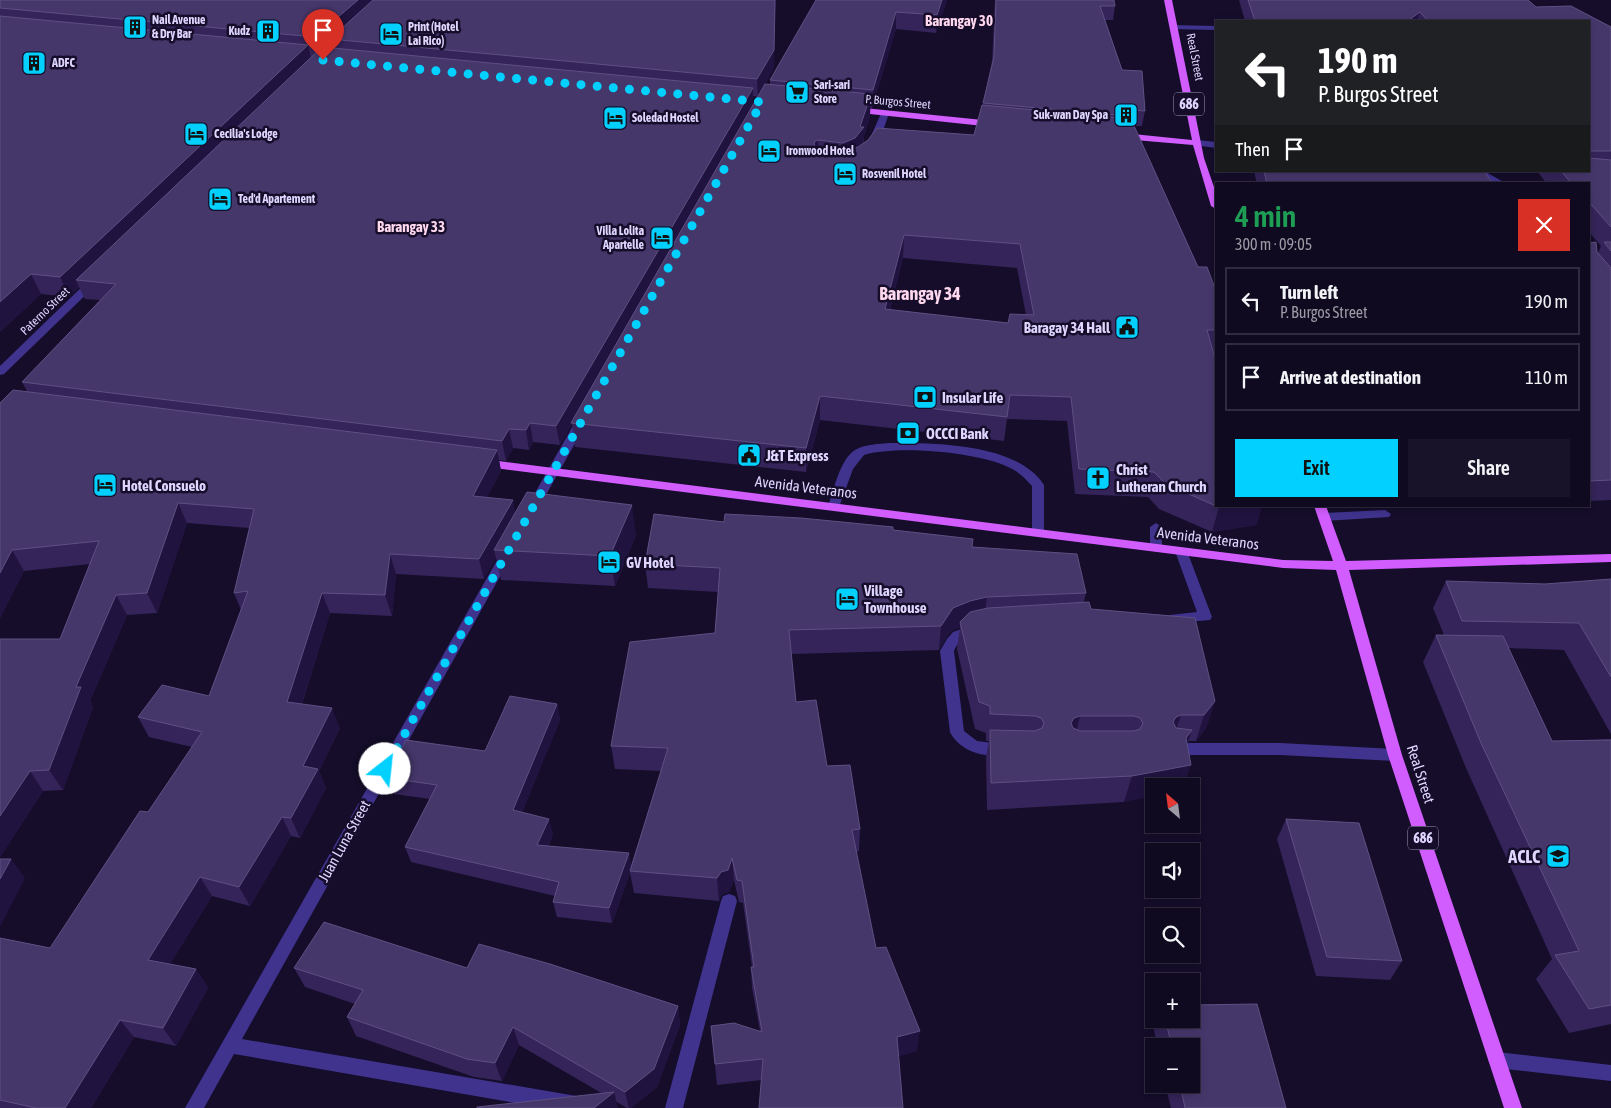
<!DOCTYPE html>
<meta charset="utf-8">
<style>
body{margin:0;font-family:"Asap Condensed",sans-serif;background:#191329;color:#f1f3f6;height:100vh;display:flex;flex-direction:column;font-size:19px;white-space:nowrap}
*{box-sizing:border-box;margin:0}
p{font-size:16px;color:#9c9aa5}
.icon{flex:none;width:28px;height:28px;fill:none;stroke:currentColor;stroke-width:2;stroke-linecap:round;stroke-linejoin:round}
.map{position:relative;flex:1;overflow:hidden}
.drawer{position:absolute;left:1215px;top:182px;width:375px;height:325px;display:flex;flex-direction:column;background:#100a20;border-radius:0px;box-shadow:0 2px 8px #0003,0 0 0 1px #302b3e}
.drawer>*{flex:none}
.top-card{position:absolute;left:1215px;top:20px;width:375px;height:152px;border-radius:0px;box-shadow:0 2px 8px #0003,0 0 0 1px #302b3e;background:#202124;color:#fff;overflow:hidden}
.needle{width:32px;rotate:332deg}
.tools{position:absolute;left:1145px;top:778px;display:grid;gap:10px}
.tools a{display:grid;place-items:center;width:55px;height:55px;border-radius:0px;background:#100a20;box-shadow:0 2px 8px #0003,0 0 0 1px #302b3e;font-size:25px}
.pin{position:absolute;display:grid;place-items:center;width:42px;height:42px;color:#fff;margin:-51px -21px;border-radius:50% 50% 50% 0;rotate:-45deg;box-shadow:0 0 5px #0007}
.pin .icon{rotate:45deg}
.me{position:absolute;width:55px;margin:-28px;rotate:29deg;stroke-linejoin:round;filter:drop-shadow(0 0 4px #0008)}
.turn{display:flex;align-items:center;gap:18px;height:105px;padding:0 20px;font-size:22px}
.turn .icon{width:65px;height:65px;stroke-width:2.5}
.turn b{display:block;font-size:35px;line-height:42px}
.then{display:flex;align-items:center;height:48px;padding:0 20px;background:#0003;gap:10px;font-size:19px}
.round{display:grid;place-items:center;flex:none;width:52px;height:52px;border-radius:0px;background:#191329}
.summary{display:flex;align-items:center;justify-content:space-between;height:85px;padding:0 20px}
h1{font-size:30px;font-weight:600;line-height:38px;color:#1e9e55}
.button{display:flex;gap:10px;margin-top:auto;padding:10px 20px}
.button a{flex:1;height:58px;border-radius:0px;background:#02d0ff;color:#111;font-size:20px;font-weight:600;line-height:58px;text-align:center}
.button a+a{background:#191329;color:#f1f3f6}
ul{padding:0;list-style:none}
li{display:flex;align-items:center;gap:15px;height:68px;margin:0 10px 8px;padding:0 10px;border:2px solid #302b3e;border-radius:0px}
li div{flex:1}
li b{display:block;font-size:19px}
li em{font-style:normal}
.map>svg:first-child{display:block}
</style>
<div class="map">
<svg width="1611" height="1108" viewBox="0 0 1611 1108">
<rect width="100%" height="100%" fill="#150d2a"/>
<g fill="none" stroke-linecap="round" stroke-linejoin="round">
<g fill="#3f338e" fill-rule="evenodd">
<polygon points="1170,25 1216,26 1216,30 1173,29 1170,29"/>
<polygon points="882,111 889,113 884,128 875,145 869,145 868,143"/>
<polygon points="1197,140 1216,142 1216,148 1194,145 1194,141"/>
<polygon points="1472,171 1484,171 1507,184 1495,184"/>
<polygon points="94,278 98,279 98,283 4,374 0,375 0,366 90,279"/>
<polygon points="581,418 587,422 538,509 536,512 528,512 526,509 575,422"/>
<path d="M 890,443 C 935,443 1017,443 1044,485 L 1044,533 L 1042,536 L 1038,537 L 1032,533 L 1032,486 C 1025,478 1018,471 1008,467 C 977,452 897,445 864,455 L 853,469 L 838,510 L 830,510 L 828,507 C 833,492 840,459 855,450 C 865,444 879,444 890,443 Z"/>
<polygon points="1385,510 1391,514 1389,517 1324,521 1318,517 1324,513"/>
<polygon points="1156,523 1162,527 1162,548 1156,552 1150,548 1150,527"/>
<polygon points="1181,547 1187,551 1212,617 1210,620 1175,623 1170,621 1168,618 1170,615 1197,612 1175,551"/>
<polygon points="506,551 512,555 242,1039 594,1099 600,1102 603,1108 544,1108 234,1054 204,1108 185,1108 500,555"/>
<path d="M 975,624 L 980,626 L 982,629 C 976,639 960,635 954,651 L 964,731 L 977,741 L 1008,745 L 1010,749 L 1008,753 C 987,760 960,752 950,732 L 940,651 L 947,639 L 953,632 Z"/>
<polygon points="1173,743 1280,743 1395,749 1400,751 1402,755 1400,759 1395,761 1280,755 1173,755 1168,753 1166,749 1168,745"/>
<polygon points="729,894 735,896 737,901 683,1108 665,1108 721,901 723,896"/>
<polygon points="1497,1052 1611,1065 1611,1081 1497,1068 1491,1066 1488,1060 1491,1054"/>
</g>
<g fill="#d15dff" fill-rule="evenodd">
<polygon points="1164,0 1172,0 1204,158 1216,193 1216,209 1211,206 1193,145 1123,139 1119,136 1123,133 1192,140"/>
<polygon points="854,107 993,121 997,124 993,127 851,112 850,110"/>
<polygon points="483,459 1283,560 1333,561 1314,506 1326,506 1346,561 1611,554 1611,562 1349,570 1402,755 1522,1108 1504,1108 1388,755 1336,570 1283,568 479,466 477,463"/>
</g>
</g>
<g fill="#342459" fill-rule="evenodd">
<path d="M 0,0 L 774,68 L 758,97 L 753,96 L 753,105 L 770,85 L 770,80 L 816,0 L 947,0 L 936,33 L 896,29 L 872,108 L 870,108 L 870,116 L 864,136 L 864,143 L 974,135 L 983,105 L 992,61 L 995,0 L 1114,0 L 1115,6 L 1113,20 L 1105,20 L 1122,70 L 1145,111 L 1142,126 L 1134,126 L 1198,267 L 1216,291 L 1216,354 L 1214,354 L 1216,506 L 1262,506 L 1256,525 L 1212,532 L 1159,509 L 1148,497 L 1075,494 L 1067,421 L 1007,419 L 1004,441 L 820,420 L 806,472 L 575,447 L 572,424 L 560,445 L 533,442 L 529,450 L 513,448 L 506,461 L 499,460 L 501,471 L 487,497 L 515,513 L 636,535 L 615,586 L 501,580 L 496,558 L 484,579 L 396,574 L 392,616 L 330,613 L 302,704 L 340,728 L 319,771 L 326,788 L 300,838 L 291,836 L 250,906 L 212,896 L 170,964 L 196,969 L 208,988 L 176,1046 L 134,1037 L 91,1108 L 0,1108 L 0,938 L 50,948 L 148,812 L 192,747 L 149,737 L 138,717 L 209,696 L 241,610 L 234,593 L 249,528 L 187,523 L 157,613 L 127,615 L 90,701 L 93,707 L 63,790 L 43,791 L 0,857 L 0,639 L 60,639 L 90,564 L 24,571 L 0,618 L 0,403 L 27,391 L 22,382 L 100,300 L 85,299 L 79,287 L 69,297 L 41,294 L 0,332 ZM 903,258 L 1017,268 L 1026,315 L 1008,323 L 890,310 Z"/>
<polygon points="1239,0 1528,0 1536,7 1571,6 1611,27 1611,500 1589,501 1589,243 1596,242 1597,252 1598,253 1601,246 1589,232 1589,184 1547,184 1537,171 1589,171 1589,21 1245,21"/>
<polygon points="1254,171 1484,171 1493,184 1257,184"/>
<polygon points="1367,506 1400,506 1367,507"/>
<polygon points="724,522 893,530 972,547 1086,593 1084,602 1091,609 1215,701 1206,728 1196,741 1189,741 1124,802 987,810 986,756 989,741 986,741 986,733 975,729 957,649 960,627 950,632 939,650 791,654 796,702 827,766 860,829 859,851 856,852 876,948 917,1051 899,1056 762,1080 717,1085 711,1026 760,1031 752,988 751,967 752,967 743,903 739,902 734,880 729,892 722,894 719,901 634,893 630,873 612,923 557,917 553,902 555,896 411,862 405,847 430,799 394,794 388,778 485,751 557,704 560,720 522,812 553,834 548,846 631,866 661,771 615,769 611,746 715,633 718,592 648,588 645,564"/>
<polygon points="1611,579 1611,734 1564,650 1508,648 1552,741 1611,739 1611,1024 1569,1033 1536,979 1552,959 1466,768 1423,662 1436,635 1444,635 1433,608 1446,581 1545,584"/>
<polygon points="1286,819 1402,961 1390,980 1316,976 1277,839"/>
<polygon points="294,968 467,968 678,1006 680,1025 657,1087 631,1108 627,1108 519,1045 502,1081 474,1077 356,1036 347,1017 355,1004 305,987"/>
<polygon points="1158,1019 1191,1019 1286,1108 1171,1108 1165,1084 1191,1084 1191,1046 1157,1046 1154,1029"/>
</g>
<g fill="#20133f">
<polygon points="358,0 382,0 330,39 331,45 320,55 315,37"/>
<polygon points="775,0 776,0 774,68 758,97 757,79"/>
<polygon points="942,0 947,0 936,33 937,15"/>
<polygon points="896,12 896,29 872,108 873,90"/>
<polygon points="1420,12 1417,21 1408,21"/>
<polygon points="308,45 312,63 76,280 79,287 69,297 60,277"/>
<polygon points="753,88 753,105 571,423 572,424 560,445 556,426"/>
<polygon points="871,94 870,116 864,136 863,150 842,165 843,143 860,127"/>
<polygon points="818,140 818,162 814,142"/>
<polygon points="904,235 903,258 884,333 885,309"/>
<polygon points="31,274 41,294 0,332 0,302"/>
<polygon points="820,396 820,420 806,472 806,448"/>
<polygon points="530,423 533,442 529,450 526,430"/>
<polygon points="509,429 513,448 506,461 502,441"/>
<polygon points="497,450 501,471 477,516 473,496"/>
<polygon points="513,500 517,521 494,550 496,558 484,579 479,559"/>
<polygon points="178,503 187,523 157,613 147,593"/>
<polygon points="632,505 636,535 615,586 610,556"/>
<polygon points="1225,506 1262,506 1256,525 1212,532 1219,507"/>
<polygon points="12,550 24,571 0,618 0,573"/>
<polygon points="390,554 396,574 392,616 385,595"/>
<polygon points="322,593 330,613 296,722 287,702"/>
<polygon points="116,595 127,615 90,701 93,707 63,790 49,770 76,687"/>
<polygon points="987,597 984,621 960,622 960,627 950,632 939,650 941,626 953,608 970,601"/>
<polygon points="1215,701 1206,728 1196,741 1204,715"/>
<polygon points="557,704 560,720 517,826 513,810"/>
<polygon points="332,708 340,728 319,771 326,788 300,838 291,818 303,766"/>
<polygon points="1181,715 1172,741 1173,722 1176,717"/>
<polygon points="1080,716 1074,742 1071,723 1074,718"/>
<polygon points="1192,730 1183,757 1186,738"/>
<polygon points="1191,765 1184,786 1154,786 1154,796 1124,802 1132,776"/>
<polygon points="30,771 43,791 0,857 0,816"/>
<polygon points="282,817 291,836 250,906 239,887"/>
<polygon points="549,819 553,834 541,860 537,845"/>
<polygon points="629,853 632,869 630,871 630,873 612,923 609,908"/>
<polygon points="732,858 734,880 729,892 722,894 719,901 717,878 721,872"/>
<polygon points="11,859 25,878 0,927 0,879"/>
<polygon points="200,877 212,896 161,979 148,960"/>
<polygon points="196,969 208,988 176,1046 163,1028"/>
<polygon points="678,1006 680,1025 657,1087 631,1108 629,1108 625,1092"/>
<polygon points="120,1020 134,1037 91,1108 65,1108"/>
<polygon points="513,1027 519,1045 502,1081 495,1063"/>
<polygon points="920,1031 917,1051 895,1057 897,1037"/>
<polygon points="614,1092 618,1108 594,1108"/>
</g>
<g fill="#46376b" stroke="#5e5082" fill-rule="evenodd">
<polygon points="0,0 358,0 315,37 0,8"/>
<polygon points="373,0 775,0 774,50 757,79 330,39"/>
<polygon points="816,0 942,0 937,15 896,12 873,90 770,80"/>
<polygon points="996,0 1114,0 1115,6 1100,6 1122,70 1142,71 1145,111 1123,109 1126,116 983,103 994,57"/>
<polygon points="1248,0 1528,0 1536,7 1571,6 1611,27 1611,151 1589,151 1589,21 1428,21 1420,12 1408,21 1255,21"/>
<polygon points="0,16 308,45 60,277 31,274 0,302"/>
<polygon points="322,47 753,88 556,426 530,423 526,430 509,429 502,441 22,382 116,284 76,280"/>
<path d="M 765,84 L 871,94 L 860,127 L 864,127 L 855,138 L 843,143 L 818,140 L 814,142 L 815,148 L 832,151 L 846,150 L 858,147 L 868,140 L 877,128 L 974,135 L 982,105 L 1131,119 L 1198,267 L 1207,267 L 1216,291 L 1216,330 L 1207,330 L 1216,362 L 1216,506 L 1166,484 L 1154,472 L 1079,469 L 1071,397 L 1010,395 L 1007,417 L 820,396 L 806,448 L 571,423 ZM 904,235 L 1020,244 L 1034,315 L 1010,314 L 1008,323 L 885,309 Z"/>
<polygon points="1589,158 1611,160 1611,227 1589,202 1589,184 1572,184 1561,171 1589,171"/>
<polygon points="1264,171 1484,171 1493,184 1267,184"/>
<polygon points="1596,242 1597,252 1611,268 1611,480 1589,481 1589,243"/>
<polygon points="1604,242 1611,242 1611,251"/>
<polygon points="13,390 497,450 473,496 513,500 479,559 390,554 385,595 322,593 287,702 332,708 303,766 318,769 291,818 282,817 239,887 200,877 148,960 196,969 163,1028 120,1020 65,1108 36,1108 0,1100 0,938 50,948 140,811 148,812 202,732 138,717 162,685 209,696 248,591 234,593 254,509 178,503 147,593 116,595 76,687 81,687 49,770 30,771 0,816 0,639 60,639 99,541 12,550 0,573 0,403"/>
<polygon points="527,492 632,505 610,556 494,550"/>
<polygon points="654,514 724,522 725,514 801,518 893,527 893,530 973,539 972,547 1077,554 1086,593 987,597 970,601 953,608 941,626 789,630 796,702 816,700 827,766 850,765 860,829 852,830 876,948 886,947 920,1031 897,1037 903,1108 759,1108 763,1059 715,1064 711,1026 734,1023 762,1032 751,967 754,967 742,881 737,880 732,858 728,870 721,872 717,878 630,871 668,748 611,746 630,642 715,633 720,568 645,564"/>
<polygon points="1611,579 1611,677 1579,623 1462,621 1446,581 1545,584"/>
<path d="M 1089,602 L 1091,609 L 1195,618 L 1215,701 L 1204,715 L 1181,715 L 1176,717 L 1173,722 L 1176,728 L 1192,730 L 1186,738 L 1191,765 L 1132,776 L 991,783 L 990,730 L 1035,731 L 1042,728 L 1044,723 L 1041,718 L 1035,716 L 990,714 L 990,706 L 979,702 L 960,622 L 970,612 L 988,608 ZM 1080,716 L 1134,716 L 1140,718 L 1143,723 L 1140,729 L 1134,731 L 1080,731 L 1073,728 L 1071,723 L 1074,718 Z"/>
<polygon points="1436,635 1503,636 1552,741 1611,740 1611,1005 1589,1009 1555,955 1579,951 1481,743"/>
<polygon points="510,696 557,704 513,810 549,819 537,845 629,853 609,908 553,902 559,882 405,847 437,785 388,778 406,740 485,751"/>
<polygon points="1286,819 1359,823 1402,961 1327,957"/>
<polygon points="0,859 11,859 0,879"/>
<polygon points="324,922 467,968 479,944 550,964 678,1006 654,1069 625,1092 513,1027 495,1063 467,1059 347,1017 363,990 294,968"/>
<polygon points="1257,1004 1286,1108 1185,1108 1180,1084 1191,1084 1191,1046 1172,1046 1165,1019 1191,1019 1191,1005"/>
<polygon points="614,1092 594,1108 477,1108 477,1107"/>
</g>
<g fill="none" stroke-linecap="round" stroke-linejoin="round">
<polyline stroke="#02d0ff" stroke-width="9" stroke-dasharray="0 16.2" points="323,60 762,102 385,769"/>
</g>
<defs>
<g id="building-square" transform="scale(1.25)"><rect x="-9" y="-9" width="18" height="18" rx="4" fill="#02d0ff" stroke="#150d2a"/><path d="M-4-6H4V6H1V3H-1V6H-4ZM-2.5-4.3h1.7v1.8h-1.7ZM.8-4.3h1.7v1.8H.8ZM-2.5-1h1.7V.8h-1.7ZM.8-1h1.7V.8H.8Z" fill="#111"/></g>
<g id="hotel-square" transform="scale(1.25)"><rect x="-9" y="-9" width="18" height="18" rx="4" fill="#02d0ff" stroke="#150d2a"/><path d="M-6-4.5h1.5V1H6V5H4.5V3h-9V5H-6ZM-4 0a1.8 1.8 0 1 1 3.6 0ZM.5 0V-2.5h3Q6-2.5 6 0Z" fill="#111"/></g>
<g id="supermarket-square" transform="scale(1.25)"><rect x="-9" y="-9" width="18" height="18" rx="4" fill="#02d0ff" stroke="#150d2a"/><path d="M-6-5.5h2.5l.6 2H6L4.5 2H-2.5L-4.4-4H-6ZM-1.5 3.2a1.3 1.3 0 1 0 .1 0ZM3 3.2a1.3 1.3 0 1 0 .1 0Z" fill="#111"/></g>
<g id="civic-square" transform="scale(1.25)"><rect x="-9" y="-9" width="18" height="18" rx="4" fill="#02d0ff" stroke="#150d2a"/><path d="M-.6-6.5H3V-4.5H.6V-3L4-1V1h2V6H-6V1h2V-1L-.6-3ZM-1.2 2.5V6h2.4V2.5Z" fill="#111"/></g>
<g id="bank-square" transform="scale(1.25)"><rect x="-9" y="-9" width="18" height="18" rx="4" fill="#02d0ff" stroke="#150d2a"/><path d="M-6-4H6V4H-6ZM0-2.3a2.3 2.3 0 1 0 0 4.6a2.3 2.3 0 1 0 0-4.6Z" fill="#111"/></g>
<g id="church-square" transform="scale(1.25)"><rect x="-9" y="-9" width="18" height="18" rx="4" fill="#02d0ff" stroke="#150d2a"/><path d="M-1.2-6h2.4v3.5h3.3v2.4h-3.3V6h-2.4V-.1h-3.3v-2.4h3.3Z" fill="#111"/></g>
<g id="school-square" transform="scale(1.25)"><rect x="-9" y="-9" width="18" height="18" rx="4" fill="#02d0ff" stroke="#150d2a"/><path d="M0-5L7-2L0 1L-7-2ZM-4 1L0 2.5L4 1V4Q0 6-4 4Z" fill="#111"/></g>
</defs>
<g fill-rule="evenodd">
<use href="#building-square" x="135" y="27"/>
<use href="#building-square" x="268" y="31"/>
<use href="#hotel-square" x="391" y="34"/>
<use href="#building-square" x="34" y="63"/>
<use href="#supermarket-square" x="797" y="92"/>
<use href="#building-square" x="1126" y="115"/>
<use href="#hotel-square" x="615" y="118"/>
<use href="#hotel-square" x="196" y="134"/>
<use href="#hotel-square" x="769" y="151"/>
<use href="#hotel-square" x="845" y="174"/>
<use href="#hotel-square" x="220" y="199"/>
<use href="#hotel-square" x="662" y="238"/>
<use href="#civic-square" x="1127" y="327"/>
<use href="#bank-square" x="925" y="397"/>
<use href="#bank-square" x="908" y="433"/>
<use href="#civic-square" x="749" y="455"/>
<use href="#church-square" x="1098" y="478"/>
<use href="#hotel-square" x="105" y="485"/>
<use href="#hotel-square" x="609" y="562"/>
<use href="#hotel-square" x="847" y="599"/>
<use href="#school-square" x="1558" y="856"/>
</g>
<g text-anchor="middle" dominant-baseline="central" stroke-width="5" stroke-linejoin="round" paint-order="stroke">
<g font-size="12" font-weight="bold" fill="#dfd6ff" stroke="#150d2a" text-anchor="start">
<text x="152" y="20">Nail Avenue<tspan x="152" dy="14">&amp; Dry Bar</tspan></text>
<text x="408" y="27">Print (Hotel<tspan x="408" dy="14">Lai Rico)</tspan></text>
<text x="250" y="31" text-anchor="end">Kudz</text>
<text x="52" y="63">ADFC</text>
<text x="814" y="85">Sari-sari<tspan x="814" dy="14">Store</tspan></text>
<text x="1108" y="115" text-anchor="end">Suk-wan Day Spa</text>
<text x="632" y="118">Soledad Hostel</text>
<text x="214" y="134">Cecilia's Lodge</text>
<text x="786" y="151">Ironwood Hotel</text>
<text x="862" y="174">Rosvenil Hotel</text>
<text x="238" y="199">Ted'd Apartement</text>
<text x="644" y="231" text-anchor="end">Villa Lolita<tspan x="644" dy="14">Apartelle</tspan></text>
</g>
<g font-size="12" fill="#dfd6ff" stroke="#150d2a">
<text transform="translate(1195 57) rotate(79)">Real Street</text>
<text transform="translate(898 102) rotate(5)">P. Burgos Street</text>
<text transform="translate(45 311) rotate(-44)">Paterno Street</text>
</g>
<g fill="#150d2a" stroke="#a29abf" stroke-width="1">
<rect x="1174" y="92.5" width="30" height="23" rx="4"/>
<rect x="1408" y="826.5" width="30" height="23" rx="4"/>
</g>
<g font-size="14" font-weight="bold" fill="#dfd6ff">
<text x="1189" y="104">686</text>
<text x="1423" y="838">686</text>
</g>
<g font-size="15" font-weight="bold" fill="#ffd8ee" stroke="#150d2a">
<text x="959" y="20">Barangay 30</text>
<text x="411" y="226">Barangay 33</text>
</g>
<g font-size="15" font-weight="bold" fill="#dfd6ff" stroke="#150d2a" text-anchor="start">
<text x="1110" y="327" text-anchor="end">Baragay 34 Hall</text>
<text x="942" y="397">Insular Life</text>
<text x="926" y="433">OCCCI Bank</text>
<text x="766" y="455">J&amp;T Express</text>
<text x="1116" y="469">Christ<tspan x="1116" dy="17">Lutheran Church</tspan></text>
<text x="122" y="485">Hotel Consuelo</text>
<text x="626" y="562">GV Hotel</text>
<text x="864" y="590">Village<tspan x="864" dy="17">Townhouse</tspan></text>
</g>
<g font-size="15" fill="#dfd6ff" stroke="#150d2a">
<text transform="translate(806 487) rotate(7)">Avenida Veteranos</text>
<text transform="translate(1208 538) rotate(7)">Avenida Veteranos</text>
<text transform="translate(1421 774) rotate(72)">Real Street</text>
<text transform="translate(344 841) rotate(-61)">Juan Luna Street</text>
</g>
<g font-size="18" font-weight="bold" fill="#ffd8ee" stroke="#150d2a">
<text x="920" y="293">Barangay 34</text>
</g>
<g font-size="18" font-weight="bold" fill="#dfd6ff" stroke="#150d2a" text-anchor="end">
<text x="1540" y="856">ACLC</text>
</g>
</g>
</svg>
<div class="tools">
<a><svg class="needle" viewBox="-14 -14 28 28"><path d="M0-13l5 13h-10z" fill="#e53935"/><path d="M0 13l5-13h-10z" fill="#9c9aa5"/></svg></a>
<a><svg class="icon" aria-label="sound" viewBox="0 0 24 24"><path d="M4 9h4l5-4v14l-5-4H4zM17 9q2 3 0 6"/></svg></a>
<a><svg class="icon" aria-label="search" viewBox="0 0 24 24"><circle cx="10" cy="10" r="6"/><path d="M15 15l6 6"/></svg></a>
<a>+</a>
<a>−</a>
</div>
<div class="pin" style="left:323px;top:60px;background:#d93025"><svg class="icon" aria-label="arrive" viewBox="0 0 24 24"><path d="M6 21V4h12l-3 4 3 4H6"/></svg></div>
<svg class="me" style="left:385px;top:769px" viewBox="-20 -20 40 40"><circle r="19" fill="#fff"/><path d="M0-13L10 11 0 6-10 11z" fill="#02d0ff"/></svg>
<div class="top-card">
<div class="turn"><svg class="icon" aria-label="left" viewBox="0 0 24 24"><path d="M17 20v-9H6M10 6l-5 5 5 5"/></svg><div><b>190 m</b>P. Burgos Street</div></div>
<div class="then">Then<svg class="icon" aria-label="arrive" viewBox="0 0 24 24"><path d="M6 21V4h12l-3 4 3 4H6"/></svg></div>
</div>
<section class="drawer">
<div class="summary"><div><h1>4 min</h1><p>300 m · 09:05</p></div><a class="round" style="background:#d93025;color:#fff"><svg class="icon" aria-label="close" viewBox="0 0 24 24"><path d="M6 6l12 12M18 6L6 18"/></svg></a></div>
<ul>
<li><svg class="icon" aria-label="left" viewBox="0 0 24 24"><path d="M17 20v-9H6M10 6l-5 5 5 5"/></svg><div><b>Turn left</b><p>P. Burgos Street</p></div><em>190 m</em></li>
<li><svg class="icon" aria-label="arrive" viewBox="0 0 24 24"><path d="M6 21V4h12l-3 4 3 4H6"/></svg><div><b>Arrive at destination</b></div><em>110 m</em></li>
</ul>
<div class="button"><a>Exit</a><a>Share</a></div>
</section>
</div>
